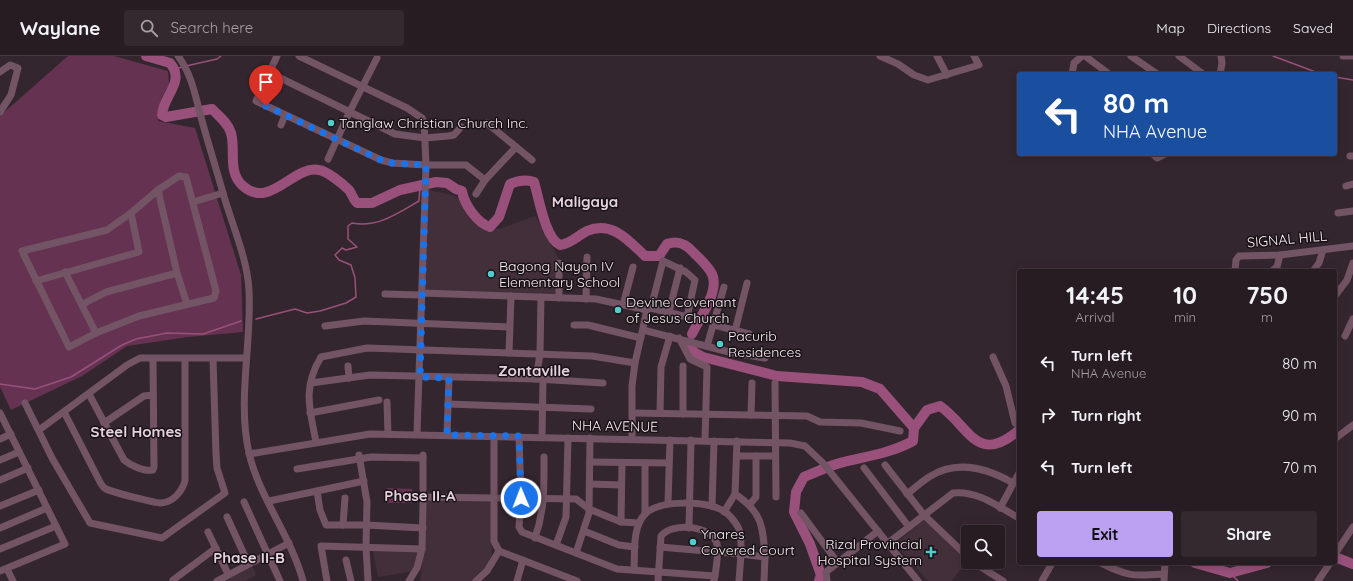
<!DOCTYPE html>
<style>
body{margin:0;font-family:Quicksand,sans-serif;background:#33292f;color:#f1f3f6;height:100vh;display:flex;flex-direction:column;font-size:15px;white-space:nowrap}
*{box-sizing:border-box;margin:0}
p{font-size:13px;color:#a4a1a5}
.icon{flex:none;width:22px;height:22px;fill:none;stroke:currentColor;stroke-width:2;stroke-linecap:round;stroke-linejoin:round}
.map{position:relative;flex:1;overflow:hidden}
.panel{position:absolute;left:1017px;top:213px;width:320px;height:296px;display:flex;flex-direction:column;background:#271c22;border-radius:4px;box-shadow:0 2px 10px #0003,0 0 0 1px #433a40}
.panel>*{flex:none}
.guide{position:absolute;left:1017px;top:16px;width:320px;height:84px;border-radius:4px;box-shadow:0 2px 10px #0003,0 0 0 1px #433a40;background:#1a4fa0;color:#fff;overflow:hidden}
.tools{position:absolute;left:961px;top:469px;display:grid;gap:8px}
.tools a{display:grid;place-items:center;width:44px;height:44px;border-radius:4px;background:#271c22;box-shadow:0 2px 10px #0003,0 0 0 1px #433a40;font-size:20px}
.pin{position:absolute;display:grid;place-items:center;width:34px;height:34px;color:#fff;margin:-41px -17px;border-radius:50% 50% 50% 0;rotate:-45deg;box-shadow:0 0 4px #0007}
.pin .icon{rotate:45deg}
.me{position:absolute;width:44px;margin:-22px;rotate:359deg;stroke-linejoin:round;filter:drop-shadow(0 0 3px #0008)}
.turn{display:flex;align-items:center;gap:14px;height:84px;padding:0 20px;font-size:18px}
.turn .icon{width:52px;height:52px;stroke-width:2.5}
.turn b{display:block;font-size:28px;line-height:34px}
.eta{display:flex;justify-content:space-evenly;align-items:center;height:68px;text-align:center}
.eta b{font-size:24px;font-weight:700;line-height:28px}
.cta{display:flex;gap:8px;margin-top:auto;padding:8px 20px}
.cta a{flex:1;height:46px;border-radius:4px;background:#bca0f2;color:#111;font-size:16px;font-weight:700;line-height:46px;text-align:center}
.cta a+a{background:#33292f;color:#f1f3f6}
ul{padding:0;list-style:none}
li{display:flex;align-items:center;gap:12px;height:52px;padding:0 20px}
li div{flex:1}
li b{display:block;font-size:15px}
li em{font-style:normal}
header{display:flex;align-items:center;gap:24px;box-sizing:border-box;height:56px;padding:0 20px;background:#271c22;border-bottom:1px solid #433a40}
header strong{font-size:19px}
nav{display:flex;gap:22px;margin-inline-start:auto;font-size:14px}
.search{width:280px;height:36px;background:#33292f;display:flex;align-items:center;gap:10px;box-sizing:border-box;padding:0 14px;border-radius:4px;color:#a4a1a5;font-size:15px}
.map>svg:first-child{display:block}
</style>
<header>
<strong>Waylane</strong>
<div class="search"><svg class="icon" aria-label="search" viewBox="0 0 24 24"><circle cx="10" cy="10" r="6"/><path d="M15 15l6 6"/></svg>Search here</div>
<nav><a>Map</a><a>Directions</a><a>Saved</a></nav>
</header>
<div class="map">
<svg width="1353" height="525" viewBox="0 0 1353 525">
<rect width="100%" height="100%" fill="#34262e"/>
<g fill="#432f3a">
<polygon points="428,134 456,140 484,171 499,173 535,160 558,201 557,239 423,235"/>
<polygon points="424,442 492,443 491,472 492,492 491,509 473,525 420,525 423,500"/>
<polygon points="925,463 968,505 951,525 928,525 895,488"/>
<polygon points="372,492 421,493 415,515 378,521"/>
<polygon points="252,509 256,519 245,525 220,525"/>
</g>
<g fill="#653351">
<polygon points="68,0 114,0 168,15 169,28 161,43 158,65 195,72 241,219 243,276 188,281 127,290 82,320 11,354 0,331 0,60"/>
<polygon points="387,432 412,433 412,447 387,447"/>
</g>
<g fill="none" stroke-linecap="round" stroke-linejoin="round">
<g stroke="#99517b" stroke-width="1.5">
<polyline points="1273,0 1321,18"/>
<polyline points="186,10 217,3 221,0"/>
<polyline points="174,13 183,11"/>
<polyline points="1335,21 1353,24"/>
<path d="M 256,263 L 295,253 L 307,257 L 320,255 L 346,247 L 356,241 L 355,222 L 351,209 L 339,204 L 335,199 L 342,192 L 346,194 L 357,191 L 348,183 L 348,170 L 352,167 C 378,172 398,157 419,145 L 420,131"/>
<polyline points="0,328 35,333 71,321 122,289 136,283 167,277 203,278 241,265"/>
<polyline points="1230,517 1238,525"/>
</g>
<g stroke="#99517b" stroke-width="10">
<path d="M 146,0 L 170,7 C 186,26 163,39 162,59 L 166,61 L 212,53 C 219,60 228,67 231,77 C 236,94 227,116 243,130 C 270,154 293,109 319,114 C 327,115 343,128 349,134 C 352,138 353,143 357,147 L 372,147 L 400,134 L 436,126 L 447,127 L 456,133 L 462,135 C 464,148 477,167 490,171 L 499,161 L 510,128 C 519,124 526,123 534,126 C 539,142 545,182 560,189 C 572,187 577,180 587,175 C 612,164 629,185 645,200 L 659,200 L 667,188 C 678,184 686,188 694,197 C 700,203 708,210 712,218 C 720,235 699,263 692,278"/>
<polyline points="690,290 694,296 703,301 777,320 862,326 880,333 914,372"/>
<polyline points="1335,501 1353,508"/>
<polyline points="1195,507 1230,517 1267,507"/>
<path d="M 819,525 L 821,519 L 810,488 L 794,456 L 796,436 L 804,421 C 817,416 830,409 844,406 C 868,400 891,397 913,385 L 914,372 L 927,354 L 940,350 C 970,371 977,410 1019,374"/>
</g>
<g stroke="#735465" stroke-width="7">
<path d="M 178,0 C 192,19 195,39 201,61 C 208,87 216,112 223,137 C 232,169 247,201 249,234 C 252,287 237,344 249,397 C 259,441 291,480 303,525"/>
<polyline points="277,0 256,45 381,104 392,107 426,109 466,109 485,124"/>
<polyline points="299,0 407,52 422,62 424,66 426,109 417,378"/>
<polyline points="880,0 898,8 914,19 928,24 979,9 974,0"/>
<polyline points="937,0 947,19"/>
<polyline points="1085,0 1109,18"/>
<polyline points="1131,0 1157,18"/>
<polyline points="1179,0 1203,18"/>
<polyline points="1343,0 1353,0"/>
<polyline points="0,16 10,9 18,12 11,39 0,56"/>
<polyline points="268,16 395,78 425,82 448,80 454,79 461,71"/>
<polyline points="1072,18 1074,7 1082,0"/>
<polyline points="1220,18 1222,7 1221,0"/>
<polyline points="487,67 532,104"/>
<polyline points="281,69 285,59"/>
<polyline points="1153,98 1157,102 1165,98"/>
<polyline points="1350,100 1353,100"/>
<polyline points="328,103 349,57 377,2"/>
<polygon points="179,120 186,121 216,235 214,242 139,260 96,277 69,291 22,195 107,174 131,157 158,134"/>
<polyline points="1346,130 1353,128"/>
<polyline points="158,134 177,217 187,248"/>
<polyline points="476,138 485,124 516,91"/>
<polyline points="193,146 223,137"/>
<polyline points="1338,157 1353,155"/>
<polyline points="1235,215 1236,204 1239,200 1280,199 1353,190"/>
<polyline points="1272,215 1277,211 1280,199"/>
<polyline points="1313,215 1319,207 1323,194"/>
<polyline points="65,216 96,277"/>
<polyline points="36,225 139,196 131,157"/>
<polyline points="421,237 596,243 647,254 651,252 687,261 695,224 686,216 663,205 651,252"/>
<polyline points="385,238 421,239"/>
<polyline points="1335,240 1347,224 1353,207"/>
<polyline points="559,242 559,207"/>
<polyline points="586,243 587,201"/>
<polyline points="83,248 106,236 177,217"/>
<polyline points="623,249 633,211"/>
<polyline points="669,256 680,212"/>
<polyline points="574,269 588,269 641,282"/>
<polyline points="714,269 749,278"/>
<polyline points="325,270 364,265 509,271"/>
<polyline points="643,274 729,296 765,302"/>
<polyline points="735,275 747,227"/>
<polyline points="1345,280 1353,263"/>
<polyline points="679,282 690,303 707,311 705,384"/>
<polyline points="707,290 724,231"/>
<polyline points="509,297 511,240"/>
<polyline points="993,301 1006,330 1015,367 1019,370"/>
<polyline points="348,310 349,322"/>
<polyline points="536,323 540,298 541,241"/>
<polyline points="311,327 370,319 536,323 603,327"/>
<polyline points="775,327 776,441"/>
<path d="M 89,338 L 124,404 C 130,409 144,416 153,414 L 154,411 L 153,303"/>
<polyline points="387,346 388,378"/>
<polyline points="25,347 52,402 90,467 162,482 225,437 217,412 216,398 213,303"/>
<polyline points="448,348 591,353"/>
<path d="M 64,356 L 100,426 C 101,428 104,432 106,433 C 112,436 155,447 161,447 C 174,446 182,435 185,425 L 185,303"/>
<polyline points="0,357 65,488 0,515"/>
<polyline points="310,357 379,344"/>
<polyline points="633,357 807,360 820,366 861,367 900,375"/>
<polyline points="660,357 661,311 670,280"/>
<polyline points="683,358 683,310"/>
<polyline points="751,359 752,327"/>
<polyline points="104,367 144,340 153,339"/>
<polyline points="39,374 127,309 140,302 246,302"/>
<polyline points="447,379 449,322"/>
<polyline points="494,380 494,485 499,495 577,525"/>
<polyline points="519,381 521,442 519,471 522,476 617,513 715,520"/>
<polyline points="542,381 543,324"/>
<polyline points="1336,382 1353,369"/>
<polyline points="0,383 11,378"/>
<polyline points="632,383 632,330 635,307 647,254"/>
<path d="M 316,386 C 310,354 302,332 321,301 L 367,292 L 592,300 L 635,307"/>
<polyline points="249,398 370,378 790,387 805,390 823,407 918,525"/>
<polyline points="359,399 367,446 366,491 368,525"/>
<polyline points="423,399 423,433"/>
<polyline points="737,400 775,400"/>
<polyline points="0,404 19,396"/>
<polyline points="590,406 669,407"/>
<polyline points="885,409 924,459 968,501"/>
<polyline points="864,412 909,471"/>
<polyline points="297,413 371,401 423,402"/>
<polyline points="0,424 28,412"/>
<polyline points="364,425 317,435 320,454 326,469 366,469 423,472"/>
<polyline points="590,428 621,429"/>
<path d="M 735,438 C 762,456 763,470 765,501 L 741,498 L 739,525"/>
<path d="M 907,438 C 914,433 921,426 929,421 C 957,403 987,412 1013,427"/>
<polyline points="423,441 576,443 589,453 621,466 639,467"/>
<polyline points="269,445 317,435"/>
<polyline points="244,446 280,525"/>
<polyline points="668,447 670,384"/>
<polyline points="750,448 756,441 756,400"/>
<polyline points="0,450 39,434"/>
<polyline points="712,450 714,385"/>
<polyline points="1000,452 1019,417"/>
<polyline points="724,456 735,438 737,385"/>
<polyline points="801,457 838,507"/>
<polyline points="645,458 645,407"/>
<polyline points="227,461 248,507"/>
<polyline points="621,466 622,407"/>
<polyline points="343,469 345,442"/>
<polyline points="0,472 47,452"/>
<polyline points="689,472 691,384"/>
<polyline points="584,475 619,489 635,491"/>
<polyline points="208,476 228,518"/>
<path d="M 535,482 C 545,453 544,431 544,401"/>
<path d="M 888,487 L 953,437 C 977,434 999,451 1019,462"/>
<polyline points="556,489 566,461 568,382"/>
<polyline points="0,493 56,470"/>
<polyline points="576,497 589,457 590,382"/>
<polyline points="1335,498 1353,471"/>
<polyline points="346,504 351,525"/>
<polyline points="973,506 1003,525"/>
<path d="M 1101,507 C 1129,521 1134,520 1163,518"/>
<polyline points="7,513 13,525"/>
<path d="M 634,514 C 635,498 632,471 645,458 C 660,443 706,445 724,455 C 730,459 735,466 738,471 C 742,479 741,490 741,498 L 660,491"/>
<polyline points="173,524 216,492"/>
<polyline points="217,525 289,487"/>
<polyline points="327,525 321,490 422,493"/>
<polyline points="409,525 417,512 422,493 423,447"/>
<polyline points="476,525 487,515 499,495"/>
<polyline points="517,525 523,504"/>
<path d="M 658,525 L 661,480 C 672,466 712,469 717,488 C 719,498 716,514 714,525"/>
<polyline points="764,525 765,501"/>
<polyline points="827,525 826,516 878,475"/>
<polyline points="1042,525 1052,507"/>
<polyline points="1164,525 1165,507"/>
<polyline points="1318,525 1330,507"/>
</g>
</g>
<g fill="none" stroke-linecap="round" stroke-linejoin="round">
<polyline stroke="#1a73e8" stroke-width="7" stroke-dasharray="0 12.6" points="266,50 381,104 392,107 426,109 420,321 449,322 447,379 519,380 521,442"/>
</g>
<g fill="#52cdcd" stroke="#181115" stroke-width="1.5">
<circle cx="331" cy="67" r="4"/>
<circle cx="491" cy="218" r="4"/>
<circle cx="618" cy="254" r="4"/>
<circle cx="720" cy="288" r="4"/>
<circle cx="693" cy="486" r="4"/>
<path d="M929 490h4v4h4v4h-4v4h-4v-4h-4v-4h4z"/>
</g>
<g text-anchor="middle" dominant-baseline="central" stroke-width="3" stroke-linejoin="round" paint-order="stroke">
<g font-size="14" fill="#f9eff4" stroke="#181115" text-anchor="start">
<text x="339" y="67">Tanglaw Christian Church Inc.</text>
<text x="499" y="210">Bagong Nayon IV<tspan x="499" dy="16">Elementary School</tspan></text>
<text x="626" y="246">Devine Covenant<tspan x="626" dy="16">of Jesus Church</tspan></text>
<text x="728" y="280">Pacurib<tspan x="728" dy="16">Residences</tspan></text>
<text x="701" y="478">Ynares<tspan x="701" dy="16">Covered Court</tspan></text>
<text x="922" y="488" text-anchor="end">Rizal Provincial<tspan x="922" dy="16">Hospital System</tspan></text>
</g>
<g font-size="14" fill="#f9eff4" stroke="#181115">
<text transform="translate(1287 183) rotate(-5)">SIGNAL HILL</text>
<text transform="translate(615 370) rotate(1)">NHA AVENUE</text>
</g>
<g font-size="15" font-weight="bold" fill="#e5d2dc" stroke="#181115">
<text x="585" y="145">Maligaya</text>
<text x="534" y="314">Zontaville</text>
<text x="136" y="375">Steel Homes</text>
<text x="420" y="439">Phase II-A</text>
<text x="249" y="501">Phase II-B</text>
</g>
</g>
</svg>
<div class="tools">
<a><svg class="icon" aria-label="search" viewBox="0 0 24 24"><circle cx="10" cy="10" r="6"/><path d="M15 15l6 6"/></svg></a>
</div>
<div class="pin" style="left:266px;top:50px;background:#d93025"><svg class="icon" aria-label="arrive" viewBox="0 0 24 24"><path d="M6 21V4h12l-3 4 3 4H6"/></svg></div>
<svg class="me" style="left:521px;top:442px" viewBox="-20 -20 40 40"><circle r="17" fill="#1a73e8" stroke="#fff" stroke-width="3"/><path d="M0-11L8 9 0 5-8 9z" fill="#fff"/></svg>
<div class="guide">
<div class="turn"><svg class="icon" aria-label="left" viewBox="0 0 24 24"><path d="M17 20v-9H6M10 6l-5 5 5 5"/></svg><div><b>80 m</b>NHA Avenue</div></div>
</div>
<section class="panel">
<div class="eta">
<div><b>14:45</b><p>Arrival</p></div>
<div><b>10</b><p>min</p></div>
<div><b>750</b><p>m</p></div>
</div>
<ul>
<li><svg class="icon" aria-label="left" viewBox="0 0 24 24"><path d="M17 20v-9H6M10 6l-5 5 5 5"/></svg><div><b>Turn left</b><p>NHA Avenue</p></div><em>80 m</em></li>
<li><svg class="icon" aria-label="right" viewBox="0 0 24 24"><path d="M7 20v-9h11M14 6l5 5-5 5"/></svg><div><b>Turn right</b></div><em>90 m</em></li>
<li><svg class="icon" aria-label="left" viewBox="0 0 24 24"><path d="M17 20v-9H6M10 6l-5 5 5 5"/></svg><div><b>Turn left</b></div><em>70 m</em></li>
</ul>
<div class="cta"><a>Exit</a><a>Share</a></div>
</section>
</div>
